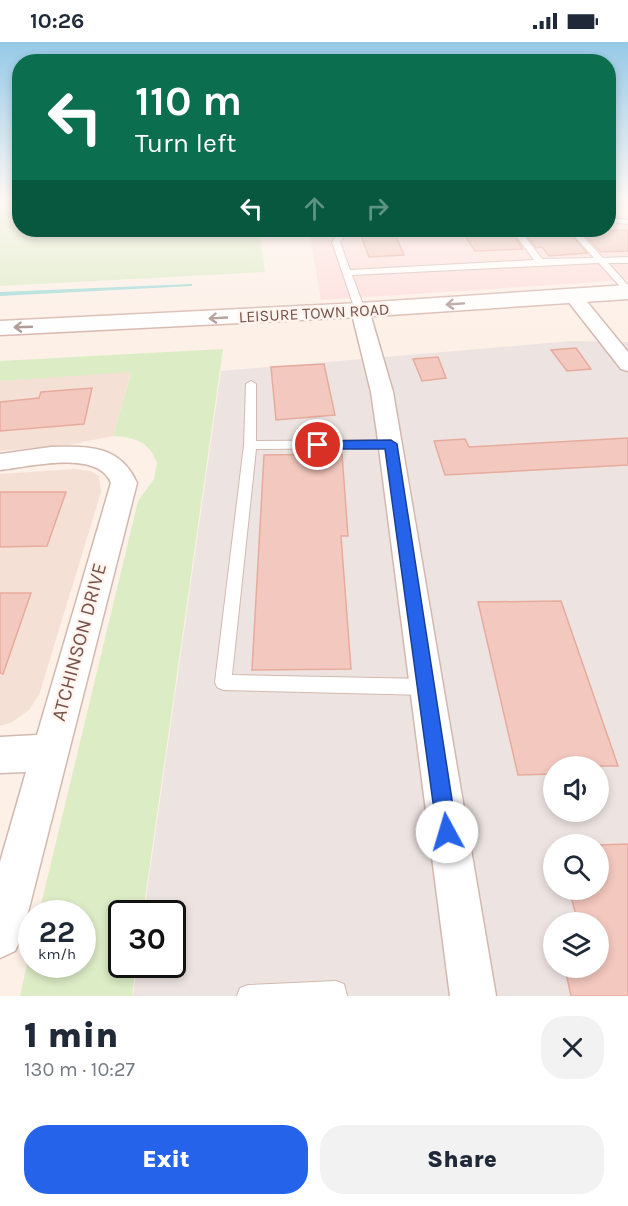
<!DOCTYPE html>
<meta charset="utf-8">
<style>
body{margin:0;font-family:Karla,sans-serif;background:#f2f2f3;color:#1f2937;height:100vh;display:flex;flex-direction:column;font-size:22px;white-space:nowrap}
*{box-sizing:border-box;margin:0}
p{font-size:20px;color:#747a83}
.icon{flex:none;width:33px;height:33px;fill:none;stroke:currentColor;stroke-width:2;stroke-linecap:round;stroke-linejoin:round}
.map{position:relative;height:954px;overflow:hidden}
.sheet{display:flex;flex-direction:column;background:#fff;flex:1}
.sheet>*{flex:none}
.hud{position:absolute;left:12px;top:12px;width:604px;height:183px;border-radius:24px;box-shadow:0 3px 9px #0003;background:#0b6e4f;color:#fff;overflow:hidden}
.controls{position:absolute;left:543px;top:714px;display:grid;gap:12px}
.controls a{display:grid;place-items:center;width:66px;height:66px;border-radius:50%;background:#fff;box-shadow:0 3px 9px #0003;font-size:30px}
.speed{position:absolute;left:18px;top:858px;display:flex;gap:12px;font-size:30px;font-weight:700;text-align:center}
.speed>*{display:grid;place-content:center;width:78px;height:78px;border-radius:50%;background:#fff;box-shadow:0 3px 9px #0003;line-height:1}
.speed small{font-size:15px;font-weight:400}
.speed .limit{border:3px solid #111;border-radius:9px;background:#fff;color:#111}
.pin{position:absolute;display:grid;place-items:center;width:51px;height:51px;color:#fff;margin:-26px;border:3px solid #fff;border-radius:50%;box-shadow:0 2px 6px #0007}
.me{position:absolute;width:66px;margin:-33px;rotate:354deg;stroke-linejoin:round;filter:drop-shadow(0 0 4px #0008)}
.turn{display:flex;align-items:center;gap:21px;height:126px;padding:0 24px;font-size:27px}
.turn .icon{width:78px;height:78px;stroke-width:2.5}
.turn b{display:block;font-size:42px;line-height:51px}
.lanes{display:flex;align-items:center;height:57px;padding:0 24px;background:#0003;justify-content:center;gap:30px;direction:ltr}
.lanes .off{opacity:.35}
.round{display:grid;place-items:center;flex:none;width:63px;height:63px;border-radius:24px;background:#f2f2f3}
.head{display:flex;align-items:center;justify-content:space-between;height:102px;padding:0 24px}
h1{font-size:36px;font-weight:800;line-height:45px}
.action{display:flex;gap:12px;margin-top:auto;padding:12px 24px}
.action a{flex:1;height:69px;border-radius:24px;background:#2563eb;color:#fff;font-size:24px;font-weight:800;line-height:69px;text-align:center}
.action a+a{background:#f2f2f3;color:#1f2937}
.status{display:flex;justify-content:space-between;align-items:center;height:42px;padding:0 30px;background:#fff;direction:ltr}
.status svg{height:16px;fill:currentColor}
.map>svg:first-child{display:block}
</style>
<div class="status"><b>10:26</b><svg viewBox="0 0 49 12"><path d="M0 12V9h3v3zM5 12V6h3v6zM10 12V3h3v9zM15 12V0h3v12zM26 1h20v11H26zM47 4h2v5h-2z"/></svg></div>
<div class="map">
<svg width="628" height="954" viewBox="0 0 628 954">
<rect width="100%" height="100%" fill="#fdf0e7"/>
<g fill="#f5e0d5">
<polygon points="131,329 113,394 68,403 0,409 0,339"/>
<polygon points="75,427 90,429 99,434 101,450 39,653 29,668 12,680 0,684 0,432"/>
</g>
<polygon fill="#fddedb" points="625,173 628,176 628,238 321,258 309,188 609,188 609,174"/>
<path fill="#ede4e1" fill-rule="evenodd" d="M 571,299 L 628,300 L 628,954 L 133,954 L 137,923 L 172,922 L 172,872 L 144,871 L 221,329 ZM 554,724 L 598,724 L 598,770 L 554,770 ZM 554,802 L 598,802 L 598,848 L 554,848 ZM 554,880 L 598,880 L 598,926 L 554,926 Z"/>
<g fill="#dcecc5">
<polygon points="0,158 19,158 20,188 259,188 265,230 0,244"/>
<path d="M 223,307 L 143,871 L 122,872 L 122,922 L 136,923 L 132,954 L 20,954 L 31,904 L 32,922 L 82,922 L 82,872 L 39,871 L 138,459 L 154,437 L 157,421 C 150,400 134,395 113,394 L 131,330 L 0,339 L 0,319 Z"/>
</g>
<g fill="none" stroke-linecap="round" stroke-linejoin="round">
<g fill="#a0dad7" fill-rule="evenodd">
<polygon points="628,158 628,160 609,161 609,159"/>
<polygon points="190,242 192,242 192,244 0,254 0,250"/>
</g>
</g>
<g fill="#f3c8be" stroke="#e7ab9e" stroke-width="1.5">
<polygon points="490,188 510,188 523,207 475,209 462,189"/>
<polygon points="522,188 567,188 587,211 549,214 542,205 536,206"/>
<polygon points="628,188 628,209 601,210 582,190"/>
<polygon points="395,192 404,213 369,215 361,194"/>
<polygon points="576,306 591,327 567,329 551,308"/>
<polygon points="438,315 446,336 422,339 413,317"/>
<polygon points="324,322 335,373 276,378 271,325"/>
<polygon points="92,346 84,382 0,389 0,360 39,356 41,350"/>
<polygon points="628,396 628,423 445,433 434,399 465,397 469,405"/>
<polygon points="342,412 348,494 341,494 351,627 252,628 264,413"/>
<polygon points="0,450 66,450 47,504 0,505"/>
<polygon points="0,551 31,551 3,632 0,631"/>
<polygon points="561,559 618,724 554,724 554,732 518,733 478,560"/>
<polygon points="628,802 628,954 571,954 565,926 598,926 598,880 578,880 569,848 598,848 598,803"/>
</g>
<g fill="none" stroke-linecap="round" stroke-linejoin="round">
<g stroke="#d2b8af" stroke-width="2">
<g id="service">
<polygon points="609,176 628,178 628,182 609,180"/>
<polygon points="341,188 401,188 397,190 346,192 340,200 350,228 534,218 512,188 520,188 542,217 594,216 569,188 577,188 603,216 628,215 628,221 608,221 628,243 628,251 625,250 599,221 352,233 365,268 360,271 355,268 332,200"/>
<polygon points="251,339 256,342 256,399 391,398 397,402 391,406 256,407 232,633 426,637 432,640 434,645 432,650 426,653 223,648 217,645 215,640 244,403 246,342"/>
<polygon points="336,939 344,942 347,954 237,954 240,946 248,943"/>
</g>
</g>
<g stroke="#d2b8af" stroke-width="3">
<g id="minor">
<polygon points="573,249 579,250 628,310 628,329 621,327 564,254"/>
<polygon points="360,262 369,268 393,350 496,954 450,954 377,391 371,350 351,268"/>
<path d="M 51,405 C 89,404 120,403 137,441 L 22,894 L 15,909 L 0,916 L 0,820 L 26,730 L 0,731 L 0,695 L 37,693 L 111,441 C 98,407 29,425 0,428 L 0,412 Z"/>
</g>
</g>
<g stroke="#d8b8af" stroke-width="3">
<polygon id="secondary" points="628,243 628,257 360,275 0,293 0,279 360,261"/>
</g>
<use href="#service" fill="#fff" fill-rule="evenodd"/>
<use href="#minor" fill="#fff" fill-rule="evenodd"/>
<use href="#secondary" fill="#fff" fill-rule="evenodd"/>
</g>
<defs><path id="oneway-shaft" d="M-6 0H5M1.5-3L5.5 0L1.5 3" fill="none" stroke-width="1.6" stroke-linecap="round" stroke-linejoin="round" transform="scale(1.5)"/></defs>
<g stroke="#ae9792">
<use href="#oneway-shaft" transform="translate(455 262) rotate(176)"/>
<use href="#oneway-shaft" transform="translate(218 276) rotate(177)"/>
<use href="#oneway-shaft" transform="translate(23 285) rotate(178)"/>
</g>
<linearGradient id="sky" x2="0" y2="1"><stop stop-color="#95c9e7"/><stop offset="0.54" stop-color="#fef8f4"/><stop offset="1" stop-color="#fef8f4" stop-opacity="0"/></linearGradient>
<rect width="628" height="292" fill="url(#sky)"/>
<polygon fill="#2563eb" stroke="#184099" stroke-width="1.5" points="391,398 397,402 457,790 454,797 447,800 440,797 437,790 385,407 318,407 312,403 318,399"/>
<g text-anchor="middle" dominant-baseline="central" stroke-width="5" stroke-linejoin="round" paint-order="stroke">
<g font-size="16" fill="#78514a" stroke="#fff5ee">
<text transform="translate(314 271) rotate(-3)">LEISURE TOWN ROAD</text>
</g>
<g font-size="20" fill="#78514a" stroke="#fff5ee">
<text transform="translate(79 600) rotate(-75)">ATCHINSON DRIVE</text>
</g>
</g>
</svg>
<div class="controls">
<a><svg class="icon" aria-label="sound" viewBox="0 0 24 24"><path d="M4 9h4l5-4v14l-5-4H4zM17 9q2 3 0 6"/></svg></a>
<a><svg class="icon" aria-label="search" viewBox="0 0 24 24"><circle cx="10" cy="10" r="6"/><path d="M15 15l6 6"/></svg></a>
<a><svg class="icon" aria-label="layers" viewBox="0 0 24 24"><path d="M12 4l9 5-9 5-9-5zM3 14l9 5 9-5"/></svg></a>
</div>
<div class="speed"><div>22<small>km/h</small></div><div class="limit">30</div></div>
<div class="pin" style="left:318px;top:403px;background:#d93025"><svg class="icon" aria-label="arrive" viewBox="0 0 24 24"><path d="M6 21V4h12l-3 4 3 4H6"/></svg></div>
<svg class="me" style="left:447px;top:790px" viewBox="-20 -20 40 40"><circle r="19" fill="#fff"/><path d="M0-13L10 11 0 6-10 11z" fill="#2563eb"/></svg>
<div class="hud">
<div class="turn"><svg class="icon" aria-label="left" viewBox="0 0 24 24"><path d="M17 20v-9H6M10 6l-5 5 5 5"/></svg><div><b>110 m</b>Turn left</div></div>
<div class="lanes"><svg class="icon" aria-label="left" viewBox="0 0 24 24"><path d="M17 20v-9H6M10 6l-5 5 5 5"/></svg><svg class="icon off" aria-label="ahead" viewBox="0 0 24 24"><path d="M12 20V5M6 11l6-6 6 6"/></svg><svg class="icon off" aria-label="right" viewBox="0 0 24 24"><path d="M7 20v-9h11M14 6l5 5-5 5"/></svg></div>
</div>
</div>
<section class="sheet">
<div class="head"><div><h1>1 min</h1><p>130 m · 10:27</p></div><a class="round"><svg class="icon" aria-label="close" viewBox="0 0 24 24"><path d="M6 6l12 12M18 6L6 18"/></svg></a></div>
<div class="action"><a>Exit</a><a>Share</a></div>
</section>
